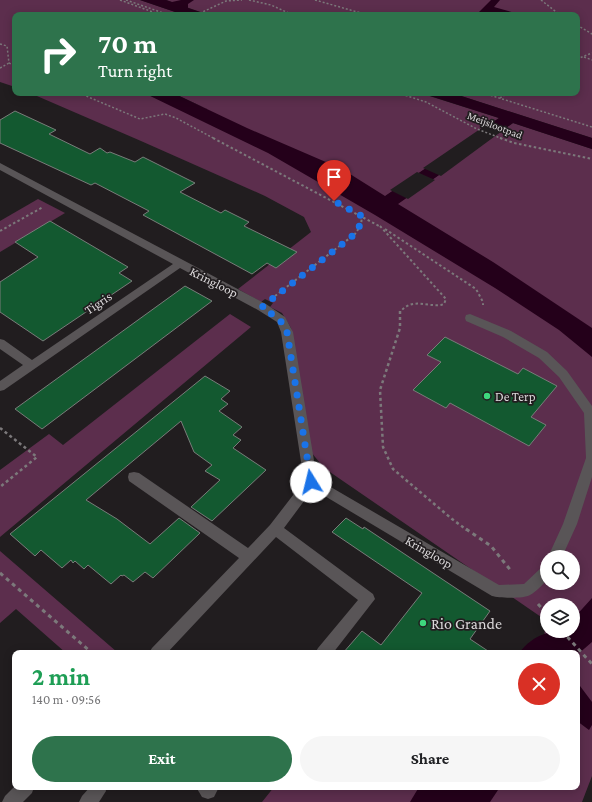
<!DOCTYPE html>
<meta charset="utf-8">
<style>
body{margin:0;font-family:"Crimson Pro",serif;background:#f6f6f6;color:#202124;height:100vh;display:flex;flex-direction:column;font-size:15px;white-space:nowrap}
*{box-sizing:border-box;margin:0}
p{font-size:13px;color:#757577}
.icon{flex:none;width:22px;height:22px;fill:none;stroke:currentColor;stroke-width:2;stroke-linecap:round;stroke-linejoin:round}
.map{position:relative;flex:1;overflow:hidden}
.sheet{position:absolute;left:12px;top:650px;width:568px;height:140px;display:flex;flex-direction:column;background:#fff;border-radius:8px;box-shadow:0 2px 10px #0003}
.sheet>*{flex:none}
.top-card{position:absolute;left:12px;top:12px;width:568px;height:84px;border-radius:8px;box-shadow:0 2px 10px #0003;background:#2e734c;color:#fff;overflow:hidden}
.buttons{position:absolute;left:540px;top:550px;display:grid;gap:8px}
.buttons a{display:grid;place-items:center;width:40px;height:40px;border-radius:50%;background:#fff;box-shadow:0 2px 10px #0003;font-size:20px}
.pin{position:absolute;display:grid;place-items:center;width:34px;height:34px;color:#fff;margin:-41px -17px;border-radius:50% 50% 50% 0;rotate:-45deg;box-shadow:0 0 4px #0007}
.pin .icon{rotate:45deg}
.me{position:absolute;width:44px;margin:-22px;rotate:351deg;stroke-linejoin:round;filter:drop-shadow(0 0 3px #0008)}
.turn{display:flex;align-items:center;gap:14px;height:84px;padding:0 20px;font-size:18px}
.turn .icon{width:52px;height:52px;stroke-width:2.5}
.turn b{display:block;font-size:28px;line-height:34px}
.round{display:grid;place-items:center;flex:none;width:42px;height:42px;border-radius:21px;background:#f6f6f6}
.overview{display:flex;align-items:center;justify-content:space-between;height:68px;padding:0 20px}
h1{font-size:24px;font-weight:700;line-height:30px;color:#1e9e55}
.action{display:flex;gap:8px;margin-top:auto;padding:8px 20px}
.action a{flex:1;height:46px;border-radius:24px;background:#2e734c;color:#fff;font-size:16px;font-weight:700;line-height:46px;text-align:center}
.action a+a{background:#f6f6f6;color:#202124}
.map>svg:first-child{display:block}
</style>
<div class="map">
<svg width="592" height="802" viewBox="0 0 592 802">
<rect width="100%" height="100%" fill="#211d1f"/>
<g fill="#5c2e4d" fill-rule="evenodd">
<polygon points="0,0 140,0 184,15 15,15 15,87 0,82"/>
<polygon points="166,0 592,0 592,138 452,93 577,93 577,15 209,15"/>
<path d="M 30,93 L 170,93 L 207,109 L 173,93 L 420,93 L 499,118 L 386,196 L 397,204 L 513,123 L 592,149 L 592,776 L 582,802 L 262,802 L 274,787 L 577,787 L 577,653 L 545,643 L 544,619 L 324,468 L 311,452 L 291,328 L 282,313 L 270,307 L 273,303 L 265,299 L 261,302 L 238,289 L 311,232 L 304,217 L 265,196 L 141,141 ZM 547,557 L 573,557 L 573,583 L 547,583 ZM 547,605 L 573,605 L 573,631 L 547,631 Z"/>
<polygon points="38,199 65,213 0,252 0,221"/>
<polygon points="230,314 251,327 0,537 0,470 49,434 63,445"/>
<polygon points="0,551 117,652 66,653 16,609 0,623"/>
</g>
<g fill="#24001a">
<polygon points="140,0 166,0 172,2 181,0 194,0 188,4 188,8 209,15 184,15"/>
<polygon points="491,0 500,0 494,7 522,15 476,15"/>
<polygon points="144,93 173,93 247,128 342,169 385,196 499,118 421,93 452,93 592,138 592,149 513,123 398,204 493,262 592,328 592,357 559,330 495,288 375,215 268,153"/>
<path d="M 592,598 L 592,642 L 577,655 L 577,653 L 519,653 C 535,633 549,631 573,631 L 573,619 Z"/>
<polygon points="577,682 592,702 592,725 589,730 577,721"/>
<polygon points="419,787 500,787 490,802 410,802"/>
</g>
<g fill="#211d1f">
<polygon points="486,125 502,131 441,176 423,168"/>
<polygon points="417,172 435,180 408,199 390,190"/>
</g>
<g fill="#135930" stroke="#787c79">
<polygon points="15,111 56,130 49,134 90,154 100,148 107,153 110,152 135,162 143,157 195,183 180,192 221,213 225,210 249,222 244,226 297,252 276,268 267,263 252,274 143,215 149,211 95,183 91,185 0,143 0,120"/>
<polygon points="50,221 128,267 119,273 132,281 43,341 0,312 0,282 38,257 15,242"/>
<polygon points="185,286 212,301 42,429 15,409"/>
<polygon points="445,337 518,374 523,368 557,386 531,417 546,425 529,446 450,403 446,408 413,390 441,362 427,355"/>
<polygon points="205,376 230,391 221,399 228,404 219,411 242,427 233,435 241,440 233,448 266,470 212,521 191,507 220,480 205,471 212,465 194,452 181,421 86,500 117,519 150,544 179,518 200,533 153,578 145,572 133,582 124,575 122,576 121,575 111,584 88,565 84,569 75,561 73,563 71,560 62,568 41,550 35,556 10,534"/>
<polygon points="346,518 363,529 364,527 490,611 470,639 491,653 343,653 362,631 381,645 422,593 332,532"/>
</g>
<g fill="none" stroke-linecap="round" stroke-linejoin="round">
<g stroke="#7c797b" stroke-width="1.5" stroke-dasharray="2 2" stroke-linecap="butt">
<polyline points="120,0 161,15"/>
<polyline points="126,0 169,15"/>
<polyline points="249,0 271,5 293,15"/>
<polyline points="315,0 368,15"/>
<polyline points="541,0 560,15"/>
<polyline points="196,15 226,1 242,0"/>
<polyline points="577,25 592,34"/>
<polyline points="0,44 7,46 9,63"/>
<polyline points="584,57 592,60"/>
<polyline points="577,59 592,53"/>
<polyline points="9,63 15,66"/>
<polyline points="0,68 9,63"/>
<polyline points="79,93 140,119 165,114 176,118 215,139"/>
<polyline points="398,93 426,102 477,129 503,139"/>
<polyline points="483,93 592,127"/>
<polyline points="500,98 508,93"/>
</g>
<g stroke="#7c797b" stroke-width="2" stroke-dasharray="2.5 2.5" stroke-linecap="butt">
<polyline points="213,138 381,227"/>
<polyline points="500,138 514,143 592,159"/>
<path d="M 380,226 L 446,299 L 444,304 L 441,305 C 426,307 413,297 400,312"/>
<polyline points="385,229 476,289 483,302 483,305"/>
<polyline points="0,231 43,207"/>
<polyline points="275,296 355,234 361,225 362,216"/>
</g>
<g stroke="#7c797b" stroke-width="2.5" stroke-dasharray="3 3" stroke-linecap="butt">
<polyline points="400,311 400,328 380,390 383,447 393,469 452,519 467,530"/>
<polyline points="0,428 37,457 0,487"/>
</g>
<g stroke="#7c797b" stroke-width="3" stroke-dasharray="4 4" stroke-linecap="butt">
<polyline points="466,529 491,546 512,572"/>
<polyline points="0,573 92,653"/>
<polyline points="538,604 547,614"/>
<polyline points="562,631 592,664"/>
</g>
<g fill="#595557" fill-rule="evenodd">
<path d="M 0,163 L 266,304 L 285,317 L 293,332 L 317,479 L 499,585 L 524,584 L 542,567 L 547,565 L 547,580 C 542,585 536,592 530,595 C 523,599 499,598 492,596 L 313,489 L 284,528 L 373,594 L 375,599 L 333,653 L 315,653 L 318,648 L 358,600 L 276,537 L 167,653 L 149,653 L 152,648 L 239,558 L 129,481 L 128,477 L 129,473 L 134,472 L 139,473 L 248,548 L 270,525 L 304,481 L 281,332 L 277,322 L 258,310 L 180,268 L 4,390 L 0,391 L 0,381 L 23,365 L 0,349 L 0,339 L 4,340 L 32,360 L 173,264 L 0,170 Z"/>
<polygon points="470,314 511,331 547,352 567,371 592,406 592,477 577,524 562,557 548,557 563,524 586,458 584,413 559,377 539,358 503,337 466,321 465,318 466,315"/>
<polygon points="15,786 34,787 32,793 23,802 2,802 5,796"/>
<polygon points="90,787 105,787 106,791 99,802 79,802 82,796"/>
<polygon points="196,787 219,787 214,797 208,799 202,797"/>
</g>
</g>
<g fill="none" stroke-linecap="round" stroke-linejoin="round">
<polyline stroke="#1a73e8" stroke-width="7" stroke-dasharray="0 12.6" points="311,482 287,332 280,320 262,307 355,234 360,225 362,216 334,201"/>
</g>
<g fill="#3ed77d" stroke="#211d1f" stroke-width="1.5">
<circle cx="487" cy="396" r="4"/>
<circle cx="423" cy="623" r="4"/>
</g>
<g text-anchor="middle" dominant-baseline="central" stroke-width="3.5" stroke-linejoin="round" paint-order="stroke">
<g font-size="11" fill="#dbd8da" stroke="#211d1f">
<text transform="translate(495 125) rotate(21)">Meijslootpad</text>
</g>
<g font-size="13" fill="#dbd8da" stroke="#211d1f">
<text transform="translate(214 282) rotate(27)">Kringloop</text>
<text transform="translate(98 303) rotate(-34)">Tigris</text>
<text transform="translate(429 552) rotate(30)">Kringloop</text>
</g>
<g font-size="13" fill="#dbd8da" stroke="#211d1f" text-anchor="start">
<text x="495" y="396">De Terp</text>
</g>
<g font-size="16" fill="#dbd8da" stroke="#211d1f" text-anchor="start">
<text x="431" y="623">Rio Grande</text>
</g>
</g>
</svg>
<div class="buttons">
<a><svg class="icon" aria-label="search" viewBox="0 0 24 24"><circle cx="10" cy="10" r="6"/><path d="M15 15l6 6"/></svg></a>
<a><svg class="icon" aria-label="layers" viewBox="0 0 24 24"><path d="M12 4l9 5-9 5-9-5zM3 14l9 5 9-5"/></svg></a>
</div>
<div class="pin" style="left:334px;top:201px;background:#d93025"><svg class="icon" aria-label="arrive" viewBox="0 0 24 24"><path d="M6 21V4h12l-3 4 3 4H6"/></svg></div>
<svg class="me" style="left:311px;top:482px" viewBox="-20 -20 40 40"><circle r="19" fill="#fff"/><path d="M0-13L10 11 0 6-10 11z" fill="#1a73e8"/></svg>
<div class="top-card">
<div class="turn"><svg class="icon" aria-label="right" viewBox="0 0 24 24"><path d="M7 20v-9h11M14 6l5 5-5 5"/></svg><div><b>70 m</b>Turn right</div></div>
</div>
<section class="sheet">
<div class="overview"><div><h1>2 min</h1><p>140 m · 09:56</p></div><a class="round" style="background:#d93025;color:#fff"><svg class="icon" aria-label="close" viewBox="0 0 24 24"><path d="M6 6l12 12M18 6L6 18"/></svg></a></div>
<div class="action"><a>Exit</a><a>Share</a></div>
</section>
</div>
